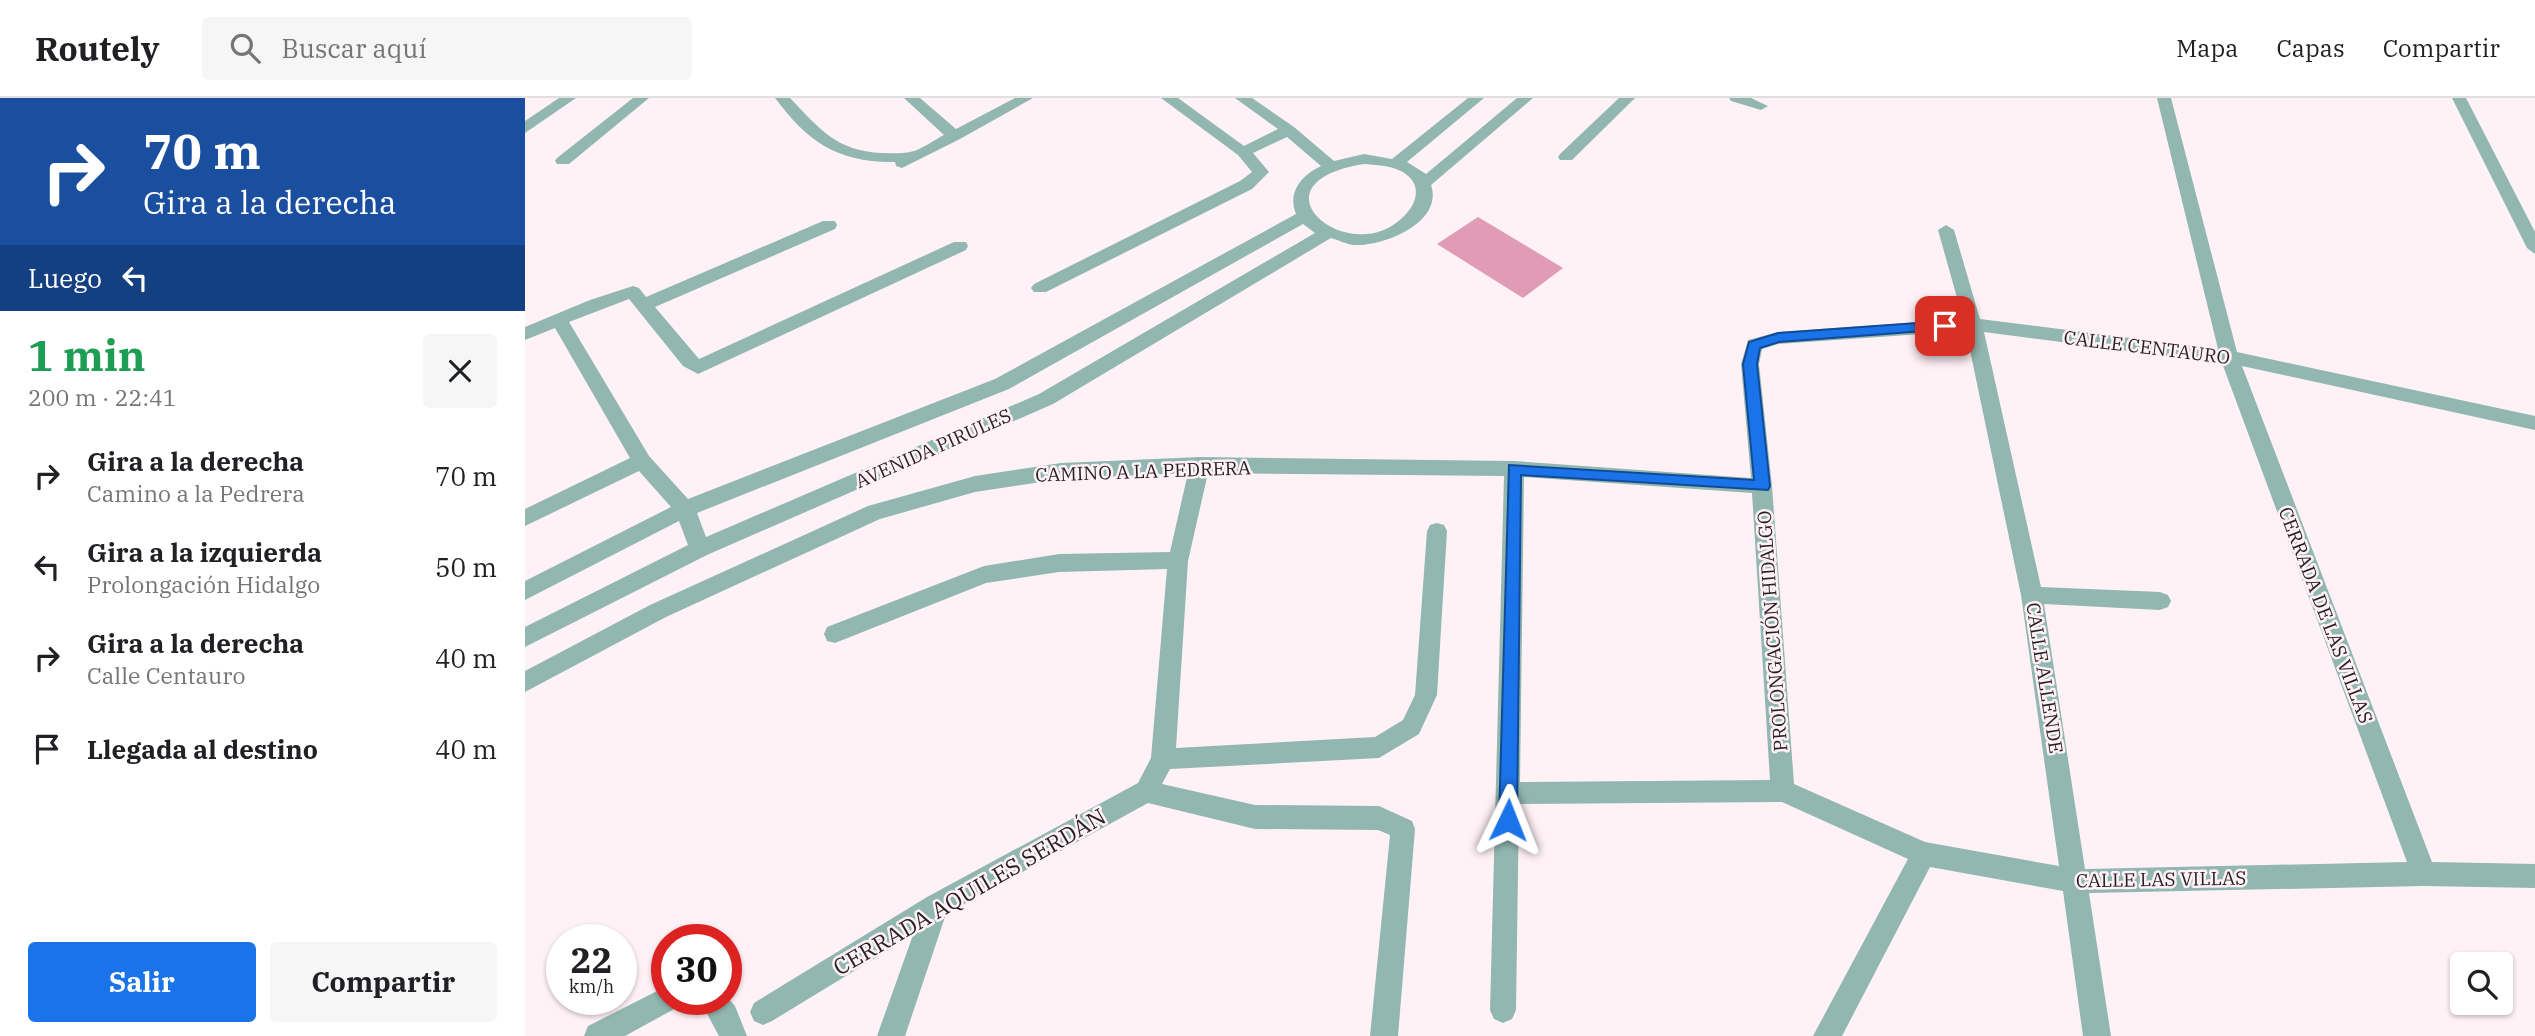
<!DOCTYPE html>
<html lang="es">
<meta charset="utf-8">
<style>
body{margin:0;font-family:"IBM Plex Serif",serif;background:#f6f6f6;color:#202124;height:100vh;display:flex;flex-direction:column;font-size:26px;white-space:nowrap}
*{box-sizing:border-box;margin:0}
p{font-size:23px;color:#757577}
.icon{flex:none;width:38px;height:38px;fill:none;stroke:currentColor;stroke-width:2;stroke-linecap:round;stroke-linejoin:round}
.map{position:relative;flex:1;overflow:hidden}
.details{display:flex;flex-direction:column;background:#fff;width:525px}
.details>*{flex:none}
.guide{background:#1a4fa0;color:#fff;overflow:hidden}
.controls{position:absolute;left:1925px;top:854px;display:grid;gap:14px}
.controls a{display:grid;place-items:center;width:63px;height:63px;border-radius:7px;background:#fff;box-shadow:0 2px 5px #0004;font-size:35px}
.speed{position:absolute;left:21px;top:826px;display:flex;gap:14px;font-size:35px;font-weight:700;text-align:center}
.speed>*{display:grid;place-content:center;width:91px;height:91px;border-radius:50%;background:#fff;box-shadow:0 2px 5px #0004;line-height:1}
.speed small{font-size:18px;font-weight:400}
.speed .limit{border:10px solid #d22;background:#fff;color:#111}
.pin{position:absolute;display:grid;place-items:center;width:60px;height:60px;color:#fff;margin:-30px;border-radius:14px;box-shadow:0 4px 10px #0006}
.me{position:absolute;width:77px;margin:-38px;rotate:2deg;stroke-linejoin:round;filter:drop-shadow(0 0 5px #0008)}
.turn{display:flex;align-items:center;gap:24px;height:147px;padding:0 28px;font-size:32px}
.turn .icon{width:91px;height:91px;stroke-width:2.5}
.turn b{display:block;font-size:49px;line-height:60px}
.then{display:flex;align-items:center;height:66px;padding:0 28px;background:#0003;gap:14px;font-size:26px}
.round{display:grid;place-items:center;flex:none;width:74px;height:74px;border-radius:7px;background:#f6f6f6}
.headline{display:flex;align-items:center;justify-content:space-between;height:119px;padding:0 28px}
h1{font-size:42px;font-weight:800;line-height:52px;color:#1e9e55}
.primary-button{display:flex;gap:14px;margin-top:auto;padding:14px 28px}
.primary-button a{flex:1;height:80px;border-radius:7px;background:#1a73e8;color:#fff;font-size:28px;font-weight:800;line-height:80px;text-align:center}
.primary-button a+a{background:#f6f6f6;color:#202124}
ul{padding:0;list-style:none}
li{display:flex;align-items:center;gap:21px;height:91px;padding:0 28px}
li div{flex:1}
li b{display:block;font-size:26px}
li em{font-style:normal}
header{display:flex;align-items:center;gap:42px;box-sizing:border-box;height:98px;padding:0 35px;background:#fff;border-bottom:2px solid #e0e0e0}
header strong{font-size:33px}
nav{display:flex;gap:38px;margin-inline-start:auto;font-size:24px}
.search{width:490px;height:63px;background:#f6f6f6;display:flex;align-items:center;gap:18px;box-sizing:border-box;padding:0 24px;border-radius:7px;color:#757577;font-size:26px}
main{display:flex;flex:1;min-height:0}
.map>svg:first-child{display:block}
</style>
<header>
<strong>Routely</strong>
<div class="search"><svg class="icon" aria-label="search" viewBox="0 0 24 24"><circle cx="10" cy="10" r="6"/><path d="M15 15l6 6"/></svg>Buscar aquí</div>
<nav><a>Mapa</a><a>Capas</a><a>Compartir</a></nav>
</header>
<main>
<section class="details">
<div class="guide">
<div class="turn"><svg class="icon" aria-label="right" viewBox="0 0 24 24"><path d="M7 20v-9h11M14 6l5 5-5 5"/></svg><div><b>70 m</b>Gira a la derecha</div></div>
<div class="then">Luego<svg class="icon" aria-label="left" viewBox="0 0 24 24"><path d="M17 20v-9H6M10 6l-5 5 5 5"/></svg></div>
</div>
<div class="headline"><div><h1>1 min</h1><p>200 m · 22:41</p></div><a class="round"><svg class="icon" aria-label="close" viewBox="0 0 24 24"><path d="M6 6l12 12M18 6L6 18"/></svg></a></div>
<ul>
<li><svg class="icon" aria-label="right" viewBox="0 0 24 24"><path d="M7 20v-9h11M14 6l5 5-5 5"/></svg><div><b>Gira a la derecha</b><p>Camino a la Pedrera</p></div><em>70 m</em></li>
<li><svg class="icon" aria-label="left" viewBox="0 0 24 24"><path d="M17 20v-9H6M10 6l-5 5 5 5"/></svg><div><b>Gira a la izquierda</b><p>Prolongación Hidalgo</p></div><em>50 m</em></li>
<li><svg class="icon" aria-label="right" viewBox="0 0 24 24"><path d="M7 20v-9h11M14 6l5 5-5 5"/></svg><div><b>Gira a la derecha</b><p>Calle Centauro</p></div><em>40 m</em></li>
<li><svg class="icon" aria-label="arrive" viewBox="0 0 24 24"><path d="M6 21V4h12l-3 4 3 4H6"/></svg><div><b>Llegada al destino</b></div><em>40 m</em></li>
</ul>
<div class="primary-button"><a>Salir</a><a>Compartir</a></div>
</section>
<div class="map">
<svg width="2010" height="938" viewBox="0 0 2010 938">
<rect width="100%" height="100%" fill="#fff2f6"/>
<polygon fill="#e09cb4" points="953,119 1038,170 998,200 912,146"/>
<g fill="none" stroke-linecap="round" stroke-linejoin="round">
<g fill="#92b6b0" fill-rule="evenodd">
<polygon points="34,0 51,0 0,35 0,23"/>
<polygon points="108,0 124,0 44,66 32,66 30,63 32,60"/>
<path d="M 250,0 L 265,0 C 295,31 311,53 357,55 C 365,55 376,56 385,54 C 396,52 409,42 419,37 L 379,0 L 395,0 L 431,31 L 490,0 L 508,0 L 435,41 L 377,70 L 371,68 L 370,64 C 313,65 283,44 250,0 Z"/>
<path d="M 636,0 L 653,0 L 719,48 L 753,31 L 710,0 L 727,0 L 769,29 L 809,63 L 839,56 L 867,61 L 943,0 L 959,0 L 882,64 L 901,76 L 992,0 L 1008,0 L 906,87 C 919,125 857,149 828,147 C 821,146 813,142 806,140 L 528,306 L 182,457 L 0,549 L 0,529 L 163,447 L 154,423 L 0,502 L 0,483 L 146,409 L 114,373 L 0,428 L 0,411 L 105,360 L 30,230 L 0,242 L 0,229 L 65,202 L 108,188 L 114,190 L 121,199 L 298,123 L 310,123 L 312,127 L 310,131 L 130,209 L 174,261 L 429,144 L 441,144 L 443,148 L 441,152 L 173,276 L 158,268 L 104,201 L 44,224 L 124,358 L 163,401 L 470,281 L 771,116 C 762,94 777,77 796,68 L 762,39 L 728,55 L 744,74 L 727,91 L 521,194 L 509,194 L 506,190 L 509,186 L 715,83 L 727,74 L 713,57 ZM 839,66 C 849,67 862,67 871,71 C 898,81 895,104 877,120 C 823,172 720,85 839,66 ZM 778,126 L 790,135 L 514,296 L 181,439 L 172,415 L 484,291 Z"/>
<polygon points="1094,0 1110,0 1047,62 1035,62 1033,59 1035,56"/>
<polygon points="1204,0 1226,0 1243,8 1236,12 1206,3"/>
<path d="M 1632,0 L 1646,0 L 1712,254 L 2010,318 L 2010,332 L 1717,268 L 1907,764 L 2010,766 L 2010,790 L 1899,788 L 1564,795 L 1586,938 L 1558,938 L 1538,793 L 1405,769 L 1317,938 L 1288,938 L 1383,761 L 1257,704 L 994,706 L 991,912 L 987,921 L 978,925 L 969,921 L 965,912 L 979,378 L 683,375 L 663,463 L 651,650 L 850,639 L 878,622 L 890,597 L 902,433 L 905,427 L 912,425 L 919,427 L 922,433 L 912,597 L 894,636 L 854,660 L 645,671 L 637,686 L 730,707 L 854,708 L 887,723 L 890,731 L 873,938 L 845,938 L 865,737 L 853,732 L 730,731 L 623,705 L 421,816 L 380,938 L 352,938 L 388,837 L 247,923 L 238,927 L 229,923 L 225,914 L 229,905 L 402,799 L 613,685 L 626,660 L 642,471 L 534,474 L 461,485 L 310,545 L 302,543 L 299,536 L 302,529 L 459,468 L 534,456 L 645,454 L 663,375 L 536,381 L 450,394 L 355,421 L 141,519 L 0,594 L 0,573 L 125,507 L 343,408 L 450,378 L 536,365 L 675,359 L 989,363 L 1226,380 L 1216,266 L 1223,242 L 1253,234 L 1438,221 L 1413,132 L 1421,127 L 1429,132 L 1455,221 L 1693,251 ZM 1441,233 L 1496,497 L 1534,768 L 1400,744 L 1269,686 L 1247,388 L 1234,266 L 1237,251 L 1253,246 ZM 1459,234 L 1697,265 L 1882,764 L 1560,771 L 1519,506 L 1635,512 L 1643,509 L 1646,503 L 1643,497 L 1635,494 L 1516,489 ZM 999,379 L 1227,395 L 1245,682 L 995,684 Z"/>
<polygon points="1927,0 1941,0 2010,134 2010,156 2002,150"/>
<polygon points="142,888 142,901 155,901 151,910 100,938 59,938 63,928"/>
<polygon points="201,898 210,908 222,938 194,938 174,901 201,901"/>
</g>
</g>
<polygon fill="#1a73e8" stroke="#114b97" stroke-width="2" points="1420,223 1425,225 1425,231 1254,244 1235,250 1232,266 1245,388 1243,392 996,377 992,722 989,728 983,731 976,728 974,722 984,367 1229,382 1218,266 1224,244 1253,235"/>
<g text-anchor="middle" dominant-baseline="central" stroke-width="5" stroke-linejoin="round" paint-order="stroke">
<g font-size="19" fill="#271f21" stroke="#fff2f6">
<text transform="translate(1622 249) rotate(7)">CALLE CENTAURO</text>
<text transform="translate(408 350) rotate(-24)">AVENIDA PIRULES</text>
<text transform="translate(618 373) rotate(-2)">CAMINO A LA PEDRERA</text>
<text transform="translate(1801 517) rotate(69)">CERRADA DE LAS VILLAS</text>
<text transform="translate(1247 533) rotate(-94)">PROLONGACIÓN HIDALGO</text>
<text transform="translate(1520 580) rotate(81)">CALLE ALLENDE</text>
<text transform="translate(1636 781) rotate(-1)">CALLE LAS VILLAS</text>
</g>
<g font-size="23" fill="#271f21" stroke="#fff2f6">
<text transform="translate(444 793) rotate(-30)">CERRADA AQUILES SERDÁN</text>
</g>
</g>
</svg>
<div class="controls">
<a><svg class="icon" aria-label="search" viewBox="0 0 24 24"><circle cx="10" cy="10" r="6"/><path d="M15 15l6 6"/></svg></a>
</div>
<div class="speed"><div>22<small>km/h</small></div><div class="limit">30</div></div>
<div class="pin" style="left:1420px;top:228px;background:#d93025"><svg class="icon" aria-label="arrive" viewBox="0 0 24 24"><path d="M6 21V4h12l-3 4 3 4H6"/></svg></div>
<svg class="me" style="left:983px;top:722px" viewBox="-20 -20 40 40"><path d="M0-17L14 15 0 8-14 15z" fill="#1a73e8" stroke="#fff" stroke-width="4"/></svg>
</div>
</main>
